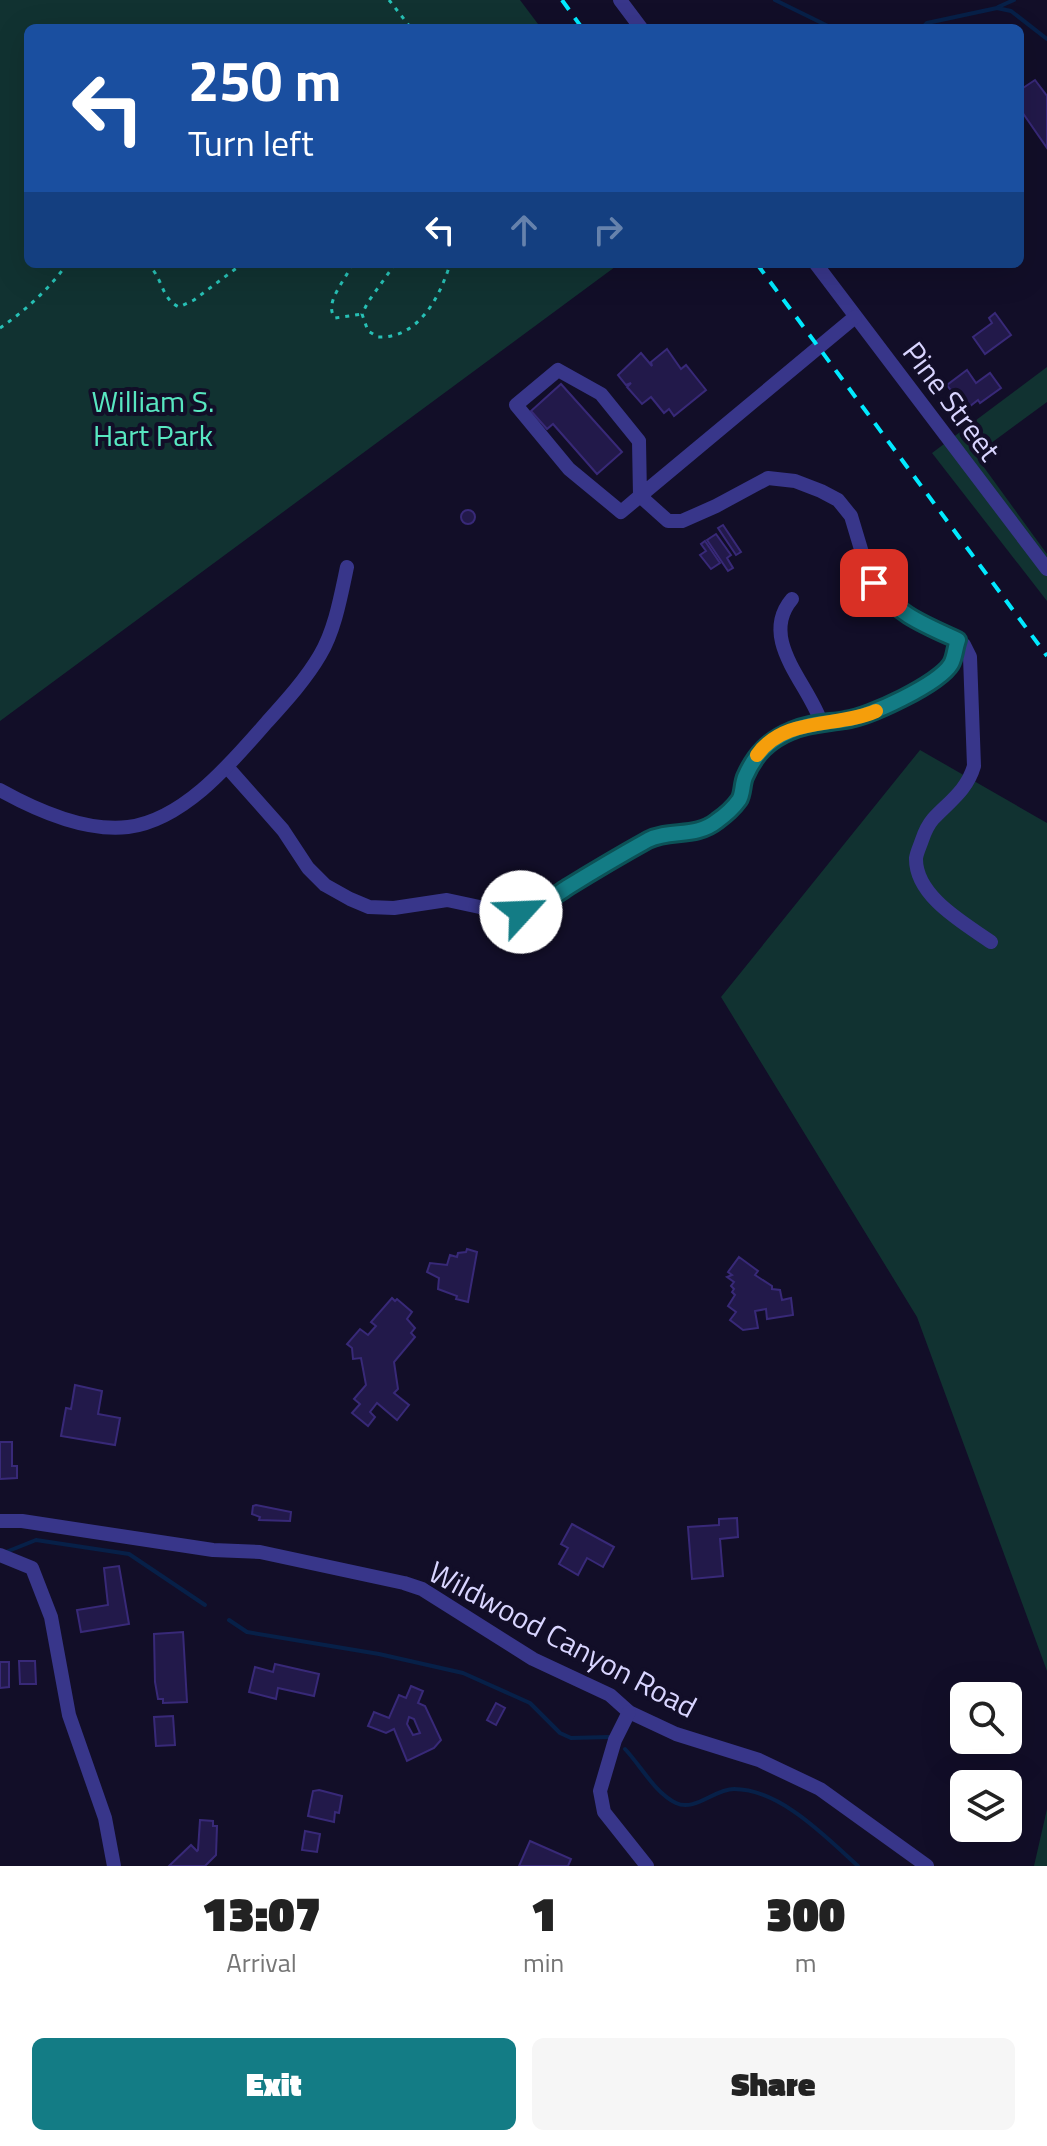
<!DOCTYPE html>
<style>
body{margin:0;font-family:"Titillium Web",sans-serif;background:#f6f6f6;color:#222;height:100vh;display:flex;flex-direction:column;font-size:30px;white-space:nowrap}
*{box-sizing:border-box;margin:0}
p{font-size:26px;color:#767676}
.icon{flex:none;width:44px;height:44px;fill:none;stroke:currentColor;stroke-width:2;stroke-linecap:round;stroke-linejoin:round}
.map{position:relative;height:1866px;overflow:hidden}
.drawer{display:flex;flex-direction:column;background:#fff;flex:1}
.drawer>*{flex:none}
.hud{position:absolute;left:24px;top:24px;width:1000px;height:244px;border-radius:12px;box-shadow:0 8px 32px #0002;background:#1a4fa0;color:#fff;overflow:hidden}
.fabs{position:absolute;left:950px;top:1682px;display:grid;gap:16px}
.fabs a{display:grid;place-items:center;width:72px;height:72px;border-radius:12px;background:#fff;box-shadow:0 8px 32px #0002;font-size:40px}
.pin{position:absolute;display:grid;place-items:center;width:68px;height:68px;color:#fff;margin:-34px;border-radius:16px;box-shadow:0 4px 12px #0006}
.me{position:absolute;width:88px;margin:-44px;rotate:65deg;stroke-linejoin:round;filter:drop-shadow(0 0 6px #0008)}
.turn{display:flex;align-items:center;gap:28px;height:168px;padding:0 32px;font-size:36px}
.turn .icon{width:104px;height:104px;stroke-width:2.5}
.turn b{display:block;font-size:56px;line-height:68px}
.lanes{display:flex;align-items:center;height:76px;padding:0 32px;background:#0003;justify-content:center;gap:40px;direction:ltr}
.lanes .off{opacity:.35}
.eta{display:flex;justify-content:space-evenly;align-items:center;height:136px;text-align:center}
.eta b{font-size:48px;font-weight:800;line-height:56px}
.action{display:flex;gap:16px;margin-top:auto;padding:16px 32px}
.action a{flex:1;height:92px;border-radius:12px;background:#137c85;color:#fff;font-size:32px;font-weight:800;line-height:92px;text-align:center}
.action a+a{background:#f6f6f6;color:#222}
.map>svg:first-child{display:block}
</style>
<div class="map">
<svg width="1047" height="1866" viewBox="0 0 1047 1866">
<rect width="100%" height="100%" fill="#120e28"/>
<g fill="#113231">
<polygon points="0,0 520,0 541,28 28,28 28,264 619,264 0,721"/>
<polygon points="1047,367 1047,402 975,455 1047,554 1047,601 932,453"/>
<polygon points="920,750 1047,823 1047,1671 917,1317 721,997"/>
<polygon points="1047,1809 1047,1866 1034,1866"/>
</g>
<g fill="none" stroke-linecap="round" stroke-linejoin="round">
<g stroke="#072048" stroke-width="4">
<polyline points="775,0 832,28"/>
<polyline points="998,7 1014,0"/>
<polyline points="922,28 927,23 997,8 1011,11 1047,39"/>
<polyline points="6,1552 36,1540 129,1554 205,1605"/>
<polyline points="229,1620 247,1632 379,1654 463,1673 530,1703 560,1733 571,1738 609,1737"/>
<path d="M 625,1749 C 641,1766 655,1793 676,1803 C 695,1812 714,1789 734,1789 C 780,1789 826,1837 858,1866"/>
</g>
</g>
<g fill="#22194a" stroke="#382978" stroke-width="2" fill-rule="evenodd">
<polygon points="1035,80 1047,96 1047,148 1020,109 1020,90"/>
<polygon points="995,313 1011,335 985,354 973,337 992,323 989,318"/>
<polygon points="667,349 681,369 686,365 706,390 674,416 669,409 664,413 651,397 642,404 627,387 631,383 626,385 618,375 641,353 652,366 651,362"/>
<polygon points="967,370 976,383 990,373 1001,388 980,403 978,400 965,410 947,385"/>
<polygon points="561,384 622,452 597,474 553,424 547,429 531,411"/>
<circle cx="468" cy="517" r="7"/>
<polygon points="723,525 741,552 736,555 718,528"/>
<polygon points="716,534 731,555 727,558 733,568 728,571 707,540"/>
<polygon points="705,541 720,563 711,569 700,555 706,551 701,544"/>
<polygon points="467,1249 477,1252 468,1302 456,1299 457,1296 438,1289 439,1278 427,1272 430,1263 447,1265 450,1255 457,1257 458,1253 466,1252"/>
<polygon points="739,1257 758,1271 755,1275 772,1286 772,1289 780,1290 782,1300 791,1298 793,1315 767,1319 766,1309 755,1311 758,1328 743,1330 730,1320 736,1312 728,1306 735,1295 732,1292 734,1289 731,1286 734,1282 727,1277 732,1275 728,1272"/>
<polygon points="392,1298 395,1301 397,1299 412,1312 407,1319 415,1328 411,1333 415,1337 394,1362 398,1389 394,1393 409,1405 397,1420 377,1403 370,1412 375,1417 368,1426 352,1413 360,1404 354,1399 366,1385 361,1358 353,1359 352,1348 347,1344 360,1329 368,1335 376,1326 371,1322"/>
<polygon points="75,1385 102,1391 98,1414 120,1418 115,1445 61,1436 66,1408 71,1409"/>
<polygon points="0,1442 12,1442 12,1466 17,1466 17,1478 0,1479"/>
<polygon points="256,1505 291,1512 290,1521 259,1520 260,1517 252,1514 253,1506"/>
<polygon points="737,1518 738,1537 720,1539 723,1576 692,1579 688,1527 719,1525 719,1519"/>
<polygon points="572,1524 614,1547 603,1567 587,1558 578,1575 559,1564 568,1548 561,1544"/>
<polygon points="119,1566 129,1624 81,1632 77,1610 108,1605 104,1568"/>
<polygon points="183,1632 187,1702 163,1703 163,1699 158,1699 155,1682 154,1634"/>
<polygon points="19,1661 35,1661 36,1684 20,1684"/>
<polygon points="0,1662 9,1662 9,1687 0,1688"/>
<polygon points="275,1664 319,1674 314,1696 278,1688 276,1699 249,1692 255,1667 273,1672"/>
<path d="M 411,1686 L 423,1691 L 418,1703 L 425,1706 L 441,1740 L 434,1748 L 407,1761 L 394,1729 L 386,1733 L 368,1726 L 374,1712 L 389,1718 L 399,1695 L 406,1698 ZM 409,1717 L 414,1719 L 420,1733 L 413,1735 L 407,1724 Z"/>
<polygon points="496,1703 505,1708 496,1725 487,1720"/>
<polygon points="173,1716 175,1745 156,1746 154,1717"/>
<polygon points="319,1790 342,1796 339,1813 335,1812 334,1822 308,1816 313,1791"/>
<polygon points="200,1820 213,1821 213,1826 217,1826 216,1855 205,1866 169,1866 191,1845 197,1851 198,1850"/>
<polygon points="305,1831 320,1834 317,1852 302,1850"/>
<polygon points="530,1841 571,1859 568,1866 519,1866"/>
</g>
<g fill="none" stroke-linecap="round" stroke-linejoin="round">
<g stroke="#27c0b5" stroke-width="3" stroke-dasharray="4 6" stroke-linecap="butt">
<polyline points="389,0 411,28"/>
<path d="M 146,264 C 163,274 160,299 179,307 L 194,300 L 242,264"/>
<path d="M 352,264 C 346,280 323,303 335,318 L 362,314"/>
<path d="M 395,264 L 368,302 L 362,314 L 368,331 L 378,337 C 418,339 440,297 450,264"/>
<path d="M 0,328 C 25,311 50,288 67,264"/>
</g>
<g stroke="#38368a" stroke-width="14">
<polyline points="620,0 641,28"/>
<polyline points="816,264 1047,569"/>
<path d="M 855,317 L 640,496 L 621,512 L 569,469 L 516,405 L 558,370 L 601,394 L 639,441 L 640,496 L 668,521 L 682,521 L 716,506 L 768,478 L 795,481 L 821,491 L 838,500 L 851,516 L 866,566 L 885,599 L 924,626 L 958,640 L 964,645 L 970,657 L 974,766 C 967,790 950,801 933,819 C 927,826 925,831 922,840 C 920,846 917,852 916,858 C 915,896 964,923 991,942"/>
<path d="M 792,599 C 758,639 808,683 821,722"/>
<polyline points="228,768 283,830 308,868 325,885 350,899 369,907 394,908 447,900 503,912 521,912 539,908 570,886 651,839 705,829 717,821 739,799 744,779 753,762 760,750 775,739 794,729 821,722 846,720 867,715 892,704 938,678 952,663 958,640"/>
<path d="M 0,790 C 36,810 86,832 128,827 C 184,820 232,762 267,722 C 286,701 306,679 320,655 C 335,630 341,595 347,567"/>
<polyline points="0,1521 22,1521 213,1550 260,1552 404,1583 422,1589 533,1659 610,1695 629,1712 676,1734 759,1760 820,1789 927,1866"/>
<polyline points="0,1555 32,1568 51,1617 69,1715 105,1818 114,1866"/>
<polyline points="629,1712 615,1740 600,1791 604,1812 647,1866"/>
</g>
<g stroke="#01eaff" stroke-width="4" stroke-dasharray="12 10" stroke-linecap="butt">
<polyline points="562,0 582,28"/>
<polyline points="757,264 1047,656"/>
</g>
</g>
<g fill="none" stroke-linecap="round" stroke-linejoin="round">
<g stroke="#0c5156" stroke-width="20">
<path id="route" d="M 521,912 C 542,907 551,898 568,887 C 594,871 621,855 648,840 C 670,829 696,838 717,821 C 724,816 734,807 739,800 C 743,794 742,784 745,777 C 755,754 769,740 791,731 C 809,723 827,723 845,720 C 869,717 939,684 951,664 C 955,657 955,648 958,640 C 925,625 896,614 874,583"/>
</g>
<use href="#route" stroke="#137c85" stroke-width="14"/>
<path stroke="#f59e0b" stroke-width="14" d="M 757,755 C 785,716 838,728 876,711"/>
</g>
<g text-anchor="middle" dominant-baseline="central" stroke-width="8" stroke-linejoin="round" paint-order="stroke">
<g font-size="30" fill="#58e7c1" stroke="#120e28">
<text x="153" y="401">William S.<tspan x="153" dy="34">Hart Park</tspan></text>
</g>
<g font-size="30" fill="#d9d5ff" stroke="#120e28">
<text transform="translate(952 401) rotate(53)">Pine Street</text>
<text transform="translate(563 1639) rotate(28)">Wildwood Canyon Road</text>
</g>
</g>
</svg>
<div class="fabs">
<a><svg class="icon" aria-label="search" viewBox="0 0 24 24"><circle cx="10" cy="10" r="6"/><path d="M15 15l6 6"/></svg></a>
<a><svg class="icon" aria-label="layers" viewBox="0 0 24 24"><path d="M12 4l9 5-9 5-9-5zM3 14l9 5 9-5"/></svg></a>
</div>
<div class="pin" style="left:874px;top:583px;background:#d93025"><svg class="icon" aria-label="arrive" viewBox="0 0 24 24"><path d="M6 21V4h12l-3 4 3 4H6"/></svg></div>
<svg class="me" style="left:521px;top:912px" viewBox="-20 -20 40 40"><circle r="19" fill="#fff"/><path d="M0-13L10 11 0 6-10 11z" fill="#137c85"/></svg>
<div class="hud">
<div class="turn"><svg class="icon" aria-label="left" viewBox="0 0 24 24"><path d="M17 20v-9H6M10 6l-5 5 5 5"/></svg><div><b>250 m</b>Turn left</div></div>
<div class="lanes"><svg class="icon" aria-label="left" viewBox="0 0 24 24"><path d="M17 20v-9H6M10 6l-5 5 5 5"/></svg><svg class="icon off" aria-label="ahead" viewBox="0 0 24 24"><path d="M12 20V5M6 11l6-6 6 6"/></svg><svg class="icon off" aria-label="right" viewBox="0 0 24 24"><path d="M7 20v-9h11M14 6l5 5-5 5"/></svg></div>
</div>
</div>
<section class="drawer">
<div class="eta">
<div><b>13:07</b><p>Arrival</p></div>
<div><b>1</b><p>min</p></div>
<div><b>300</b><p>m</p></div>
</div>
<div class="action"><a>Exit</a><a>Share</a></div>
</section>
